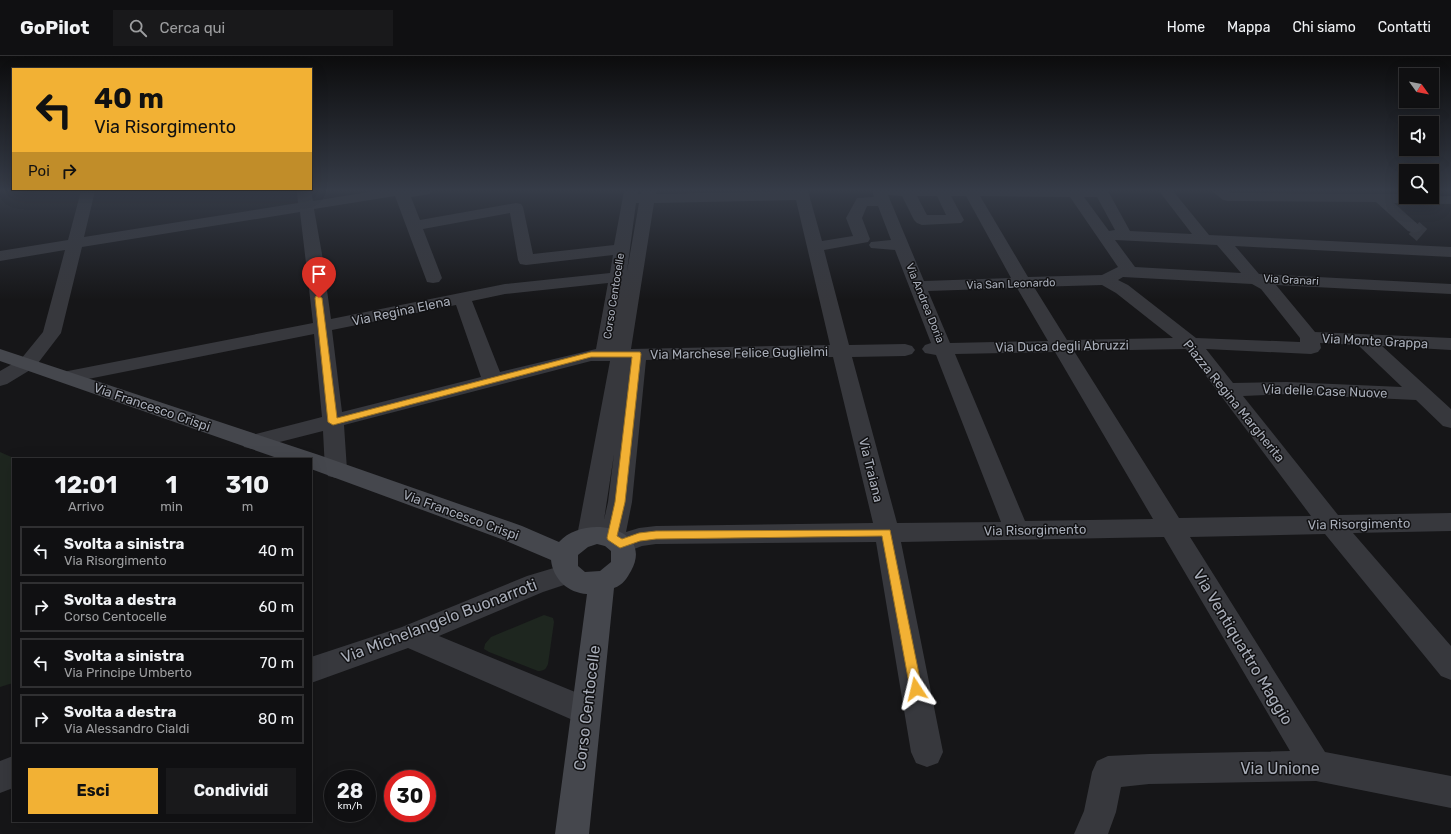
<!DOCTYPE html>
<html lang="it">
<style>
body{margin:0;font-family:Rubik,sans-serif;background:#19191b;color:#f1f3f6;height:100vh;display:flex;flex-direction:column;font-size:15px;white-space:nowrap}
*{box-sizing:border-box;margin:0}
p{font-size:13px;color:#9c9d9f}
.icon{flex:none;width:22px;height:22px;fill:none;stroke:currentColor;stroke-width:2;stroke-linecap:round;stroke-linejoin:round}
.map{position:relative;flex:1;overflow:hidden}
.side{position:absolute;left:12px;top:402px;width:300px;height:364px;display:flex;flex-direction:column;background:#101012;border-radius:0px;box-shadow:0 4px 16px #0002,0 0 0 1px #303032}
.side>*{flex:none}
.top-card{position:absolute;left:12px;top:12px;width:300px;height:122px;border-radius:0px;box-shadow:0 4px 16px #0002,0 0 0 1px #303032;background:#f2b134;color:#111;overflow:hidden}
.needle{width:26px;rotate:123deg}
.tools{position:absolute;left:1399px;top:12px;display:grid;gap:8px}
.tools a{display:grid;place-items:center;width:40px;height:40px;border-radius:0px;background:#101012;box-shadow:0 4px 16px #0002,0 0 0 1px #303032;font-size:20px}
.speed{position:absolute;left:324px;top:714px;display:flex;gap:8px;font-size:20px;font-weight:700;text-align:center}
.speed>*{display:grid;place-content:center;width:52px;height:52px;border-radius:50%;background:#101012;box-shadow:0 4px 16px #0002,0 0 0 1px #303032;line-height:1}
.speed small{font-size:10px;font-weight:400}
.speed .limit{border:6px solid #d22;background:#fff;color:#111}
.pin{position:absolute;display:grid;place-items:center;width:34px;height:34px;color:#fff;margin:-41px -17px;border-radius:50% 50% 50% 0;rotate:-45deg;box-shadow:0 0 4px #0007}
.pin .icon{rotate:45deg}
.me{position:absolute;width:44px;margin:-22px;rotate:350deg;stroke-linejoin:round;filter:drop-shadow(0 0 3px #0008)}
.turn{display:flex;align-items:center;gap:14px;height:84px;padding:0 16px;font-size:18px}
.turn .icon{width:52px;height:52px;stroke-width:2.5}
.turn b{display:block;font-size:28px;line-height:34px}
.then{display:flex;align-items:center;height:38px;padding:0 16px;background:#0003;gap:8px;font-size:15px}
.eta{display:flex;justify-content:space-evenly;align-items:center;height:68px;text-align:center}
.eta b{font-size:24px;font-weight:700;line-height:28px}
.action{display:flex;gap:8px;margin-top:auto;padding:8px 16px}
.action a{flex:1;height:46px;border-radius:0px;background:#f2b134;color:#111;font-size:16px;font-weight:700;line-height:46px;text-align:center}
.action a+a{background:#19191b;color:#f1f3f6}
ul{padding:0;list-style:none}
li{display:flex;align-items:center;gap:12px;height:50px;margin:0 8px 6px;padding:0 8px;border:2px solid #303032;border-radius:0px}
li div{flex:1}
li b{display:block;font-size:15px}
li em{font-style:normal}
header{display:flex;align-items:center;gap:24px;box-sizing:border-box;height:56px;padding:0 20px;background:#101012;border-bottom:1px solid #303032}
header strong{font-size:19px}
nav{display:flex;gap:22px;margin-inline-start:auto;font-size:14px}
.search{width:280px;height:36px;background:#19191b;display:flex;align-items:center;gap:10px;box-sizing:border-box;padding:0 14px;border-radius:0px;color:#9c9d9f;font-size:15px}
.map>svg:first-child{display:block}
</style>
<header>
<strong>GoPilot</strong>
<div class="search"><svg class="icon" aria-label="search" viewBox="0 0 24 24"><circle cx="10" cy="10" r="6"/><path d="M15 15l6 6"/></svg>Cerca qui</div>
<nav><a>Home</a><a>Mappa</a><a>Chi siamo</a><a>Contatti</a></nav>
</header>
<div class="map">
<svg width="1451" height="778" viewBox="0 0 1451 778">
<rect width="100%" height="100%" fill="#161618"/>
<g fill="#1e261f">
<polygon points="0,396 16,403 13,403 13,627 0,631"/>
<path d="M 544,559 L 553,562 L 554,566 L 548,608 C 546,613 544,615 538,615 L 489,596 L 484,593 L 485,588 L 491,581 Z"/>
</g>
<g fill="none" stroke-linecap="round" stroke-linejoin="round">
<polyline stroke="#333438" stroke-width="16" stroke-dasharray="16 8" stroke-linecap="butt" points="1414,172 1422,179"/>
<g fill="#37383d" fill-rule="evenodd">
<path d="M 81,135 L 95,135 L 84,181 L 298,147 L 297,135 L 311,135 L 313,145 L 375,135 L 432,135 L 430,138 L 411,141 L 420,164 L 516,147 L 521,148 L 523,151 L 533,198 L 614,189 L 624,135 L 638,135 L 638,138 L 641,138 L 642,135 L 656,135 L 656,138 L 808,135 L 822,185 L 853,180 L 846,162 L 857,142 L 874,141 L 872,135 L 1108,135 L 1130,175 L 1192,178 L 1159,135 L 1173,135 L 1209,179 L 1451,191 L 1451,201 L 1235,190 L 1259,218 L 1451,228 L 1451,238 L 1276,229 L 1315,276 L 1451,282 L 1451,294 L 1382,290 L 1451,353 L 1451,372 L 1443,370 L 1416,344 L 1287,338 L 1243,340 L 1338,459 L 1451,457 L 1451,475 L 1353,477 L 1451,590 L 1451,624 L 1441,620 L 1325,478 L 1190,481 L 1325,696 L 1451,720 L 1451,752 L 1316,725 L 1149,728 L 1121,731 L 1116,756 L 1108,778 L 1074,778 L 1084,755 L 1092,716 L 1097,705 L 1108,700 L 1149,698 L 1290,695 L 1164,481 L 901,486 L 943,696 L 938,707 L 927,711 L 916,707 L 911,696 L 876,486 L 656,488 L 642,490 L 621,498 L 612,495 L 610,491 L 603,489 L 600,483 L 598,487 L 589,489 L 580,487 L 577,480 L 610,305 L 591,305 L 344,369 L 347,414 L 344,420 L 336,422 L 328,420 L 325,414 L 323,375 L 252,393 L 244,391 L 241,386 L 244,381 L 322,361 L 314,278 L 68,327 L 61,325 L 58,321 L 61,317 L 68,315 L 313,267 L 300,156 L 82,191 L 61,277 L 35,311 L 7,328 L 0,330 L 0,315 L 21,303 L 43,276 L 65,194 L 0,205 L 0,195 L 68,184 ZM 888,139 L 902,140 L 914,164 L 917,167 L 922,169 L 961,167 L 964,164 L 951,140 L 966,140 L 1011,222 L 924,225 ZM 395,140 L 427,226 L 433,227 L 439,226 L 442,222 L 423,173 L 510,157 L 518,204 L 520,208 L 526,209 L 613,199 L 610,217 L 505,228 L 331,263 L 322,198 L 314,153 ZM 917,140 L 937,140 L 946,159 L 927,159 ZM 980,140 L 1070,141 L 1118,211 L 1102,219 L 1028,221 ZM 1084,141 L 1097,141 L 1115,174 L 1109,175 ZM 796,144 L 830,289 L 631,293 L 654,147 ZM 636,147 L 639,147 L 627,215 ZM 867,150 L 878,150 L 891,184 L 871,186 L 869,189 L 871,192 L 895,194 L 931,287 L 925,289 L 922,293 L 925,297 L 936,299 L 1001,466 L 897,467 L 852,301 L 905,300 L 912,298 L 915,294 L 912,290 L 905,288 L 849,289 L 824,194 L 868,186 L 870,183 L 862,162 ZM 1115,184 L 1217,189 L 1241,217 L 1135,211 ZM 1123,221 L 1252,228 L 1261,233 L 1300,282 L 1300,286 L 1196,282 L 1128,229 L 1118,224 ZM 608,227 L 596,293 L 500,316 L 472,245 L 505,238 ZM 1102,229 L 1116,237 L 1173,282 L 1067,284 L 1034,231 ZM 1017,232 L 1048,285 L 950,287 L 928,235 ZM 456,249 L 481,321 L 342,356 L 332,274 ZM 1320,287 L 1358,289 L 1402,331 L 1287,326 L 1233,327 L 1206,293 L 1311,298 L 1318,296 L 1321,292 ZM 1186,293 L 1311,460 L 1179,462 L 1074,295 ZM 1055,296 L 1153,463 L 1025,465 L 955,298 ZM 833,301 L 873,467 L 656,470 L 639,472 L 626,476 L 632,446 L 646,304 ZM 614,398 L 608,446 L 604,464 Z"/>
<polygon points="1212,135 1228,135 1231,137 1406,138 1406,141 1451,140 1451,148 1394,147 1422,172 1420,175 1414,177 1408,175 1376,146 1228,145 1223,144"/>
<polygon points="567,508 576,511 580,518 576,525 543,536 439,580 597,645 601,655 597,665 586,669 575,665 408,592 311,627 311,601 402,571 527,520"/>
<polygon points="13,700 13,732 0,737 0,705"/>
</g>
<path fill="#45474d" fill-rule="evenodd" d="M 0,293 L 319,399 L 522,470 L 559,486 C 585,457 655,472 631,515 C 627,522 623,529 614,532 L 589,778 L 555,778 L 587,538 C 568,537 553,523 551,504 L 504,484 L 311,413 L 311,403 L 280,403 L 0,305 ZM 597,488 L 605,490 L 611,495 L 611,506 L 600,515 L 585,516 L 578,510 L 578,499 L 588,491 Z"/>
</g>
<linearGradient id="sky" x2="0" y2="1"><stop stop-color="#0c0c0d"/><stop offset="0.55" stop-color="#363c48"/><stop offset="1" stop-color="#363c48" stop-opacity="0"/></linearGradient>
<rect width="1451" height="244" fill="url(#sky)"/>
<polygon fill="#f2b134" stroke="#9d7322" points="316,240 319,240 322,242 337,362 591,296 640,296 641,298 625,446 617,480 622,483 639,477 656,475 890,474 922,633 920,637 916,639 911,637 910,633 882,480 656,483 640,485 620,492 608,484 607,482 615,446 632,301 591,301 333,369 328,366 315,242"/>
<g text-anchor="middle" dominant-baseline="central" stroke-width="3" stroke-linejoin="round" paint-order="stroke">
<g font-size="11" fill="#a8adb8" stroke="#111113">
<text transform="translate(1291 224) rotate(3)">Via Granari</text>
<text transform="translate(1011 228) rotate(-2)">Via San Leonardo</text>
<text transform="translate(614 240) rotate(-81)">Corso Centocelle</text>
<text transform="translate(925 247) rotate(68)">Via Andrea Doria</text>
</g>
<g font-size="13" fill="#a8adb8" stroke="#111113">
<text transform="translate(401 255) rotate(-12)">Via Regina Elena</text>
<text transform="translate(1375 285) rotate(3)">Via Monte Grappa</text>
<text transform="translate(1062 290) rotate(-1)">Via Duca degli Abruzzi</text>
<text transform="translate(739 297) rotate(-1)">Via Marchese Felice Guglielmi</text>
<text transform="translate(1325 335) rotate(2)">Via delle Case Nuove</text>
<text transform="translate(1234 345) rotate(51)">Piazza Regina Margherita</text>
<text transform="translate(152 351) rotate(19)">Via Francesco Crispi</text>
<text transform="translate(871 414) rotate(76)">Via Traiana</text>
<text transform="translate(461 459) rotate(20)">Via Francesco Crispi</text>
<text transform="translate(1359 468) rotate(-1)">Via Risorgimento</text>
<text transform="translate(1035 474) rotate(-1)">Via Risorgimento</text>
</g>
<g font-size="16" fill="#a8adb8" stroke="#111113">
<text transform="translate(439 565) rotate(-21)">Via Michelangelo Buonarroti</text>
<text transform="translate(1243 591) rotate(59)">Via Ventiquattro Maggio</text>
<text transform="translate(587 652) rotate(-83)">Corso Centocelle</text>
<text x="1280" y="712">Via Unione</text>
</g>
</g>
</svg>
<div class="tools">
<a><svg class="needle" viewBox="-14 -14 28 28"><path d="M0-13l5 13h-10z" fill="#e53935"/><path d="M0 13l5-13h-10z" fill="#9c9d9f"/></svg></a>
<a><svg class="icon" aria-label="sound" viewBox="0 0 24 24"><path d="M4 9h4l5-4v14l-5-4H4zM17 9q2 3 0 6"/></svg></a>
<a><svg class="icon" aria-label="search" viewBox="0 0 24 24"><circle cx="10" cy="10" r="6"/><path d="M15 15l6 6"/></svg></a>
</div>
<div class="speed"><div>28<small>km/h</small></div><div class="limit">30</div></div>
<div class="pin" style="left:319px;top:242px;background:#d93025"><svg class="icon" aria-label="arrive" viewBox="0 0 24 24"><path d="M6 21V4h12l-3 4 3 4H6"/></svg></div>
<svg class="me" style="left:916px;top:633px" viewBox="-20 -20 40 40"><path d="M0-17L14 15 0 8-14 15z" fill="#f2b134" stroke="#fff" stroke-width="4"/></svg>
<div class="top-card">
<div class="turn"><svg class="icon" aria-label="left" viewBox="0 0 24 24"><path d="M17 20v-9H6M10 6l-5 5 5 5"/></svg><div><b>40 m</b>Via Risorgimento</div></div>
<div class="then">Poi<svg class="icon" aria-label="right" viewBox="0 0 24 24"><path d="M7 20v-9h11M14 6l5 5-5 5"/></svg></div>
</div>
<section class="side">
<div class="eta">
<div><b>12:01</b><p>Arrivo</p></div>
<div><b>1</b><p>min</p></div>
<div><b>310</b><p>m</p></div>
</div>
<ul>
<li><svg class="icon" aria-label="left" viewBox="0 0 24 24"><path d="M17 20v-9H6M10 6l-5 5 5 5"/></svg><div><b>Svolta a sinistra</b><p>Via Risorgimento</p></div><em>40 m</em></li>
<li><svg class="icon" aria-label="right" viewBox="0 0 24 24"><path d="M7 20v-9h11M14 6l5 5-5 5"/></svg><div><b>Svolta a destra</b><p>Corso Centocelle</p></div><em>60 m</em></li>
<li><svg class="icon" aria-label="left" viewBox="0 0 24 24"><path d="M17 20v-9H6M10 6l-5 5 5 5"/></svg><div><b>Svolta a sinistra</b><p>Via Principe Umberto</p></div><em>70 m</em></li>
<li><svg class="icon" aria-label="right" viewBox="0 0 24 24"><path d="M7 20v-9h11M14 6l5 5-5 5"/></svg><div><b>Svolta a destra</b><p>Via Alessandro Cialdi</p></div><em>80 m</em></li>
</ul>
<div class="action"><a>Esci</a><a>Condividi</a></div>
</section>
</div>
